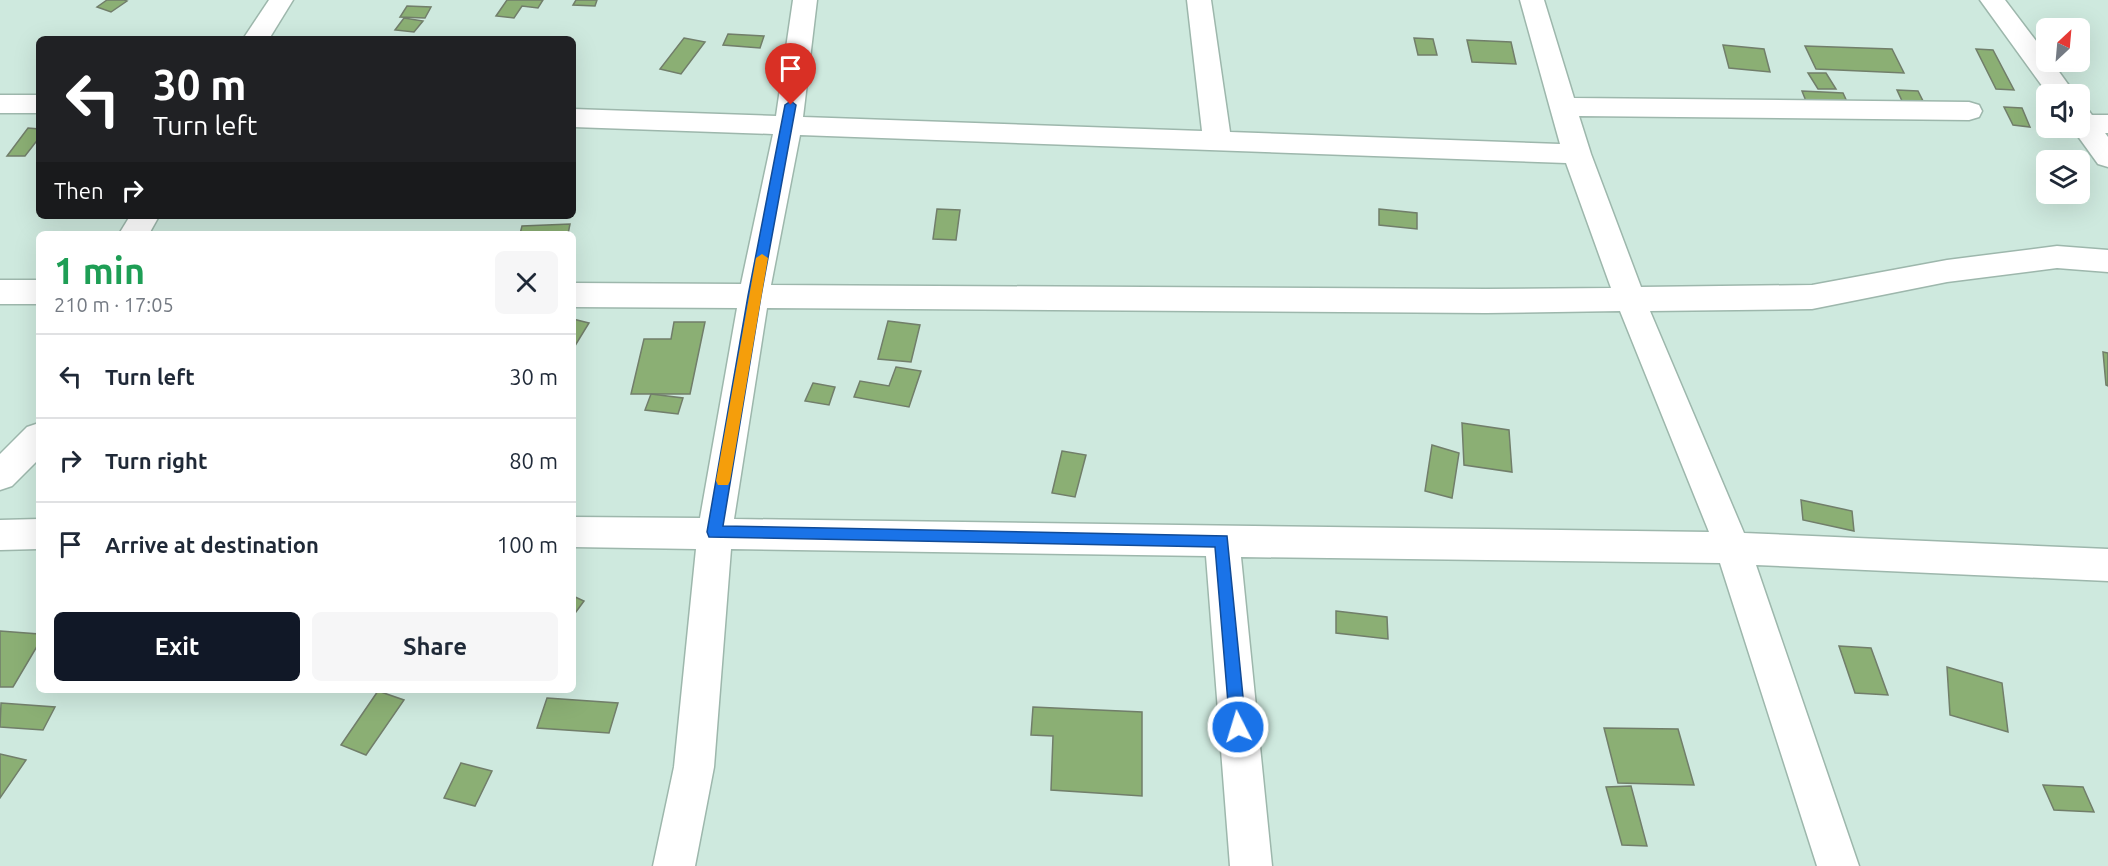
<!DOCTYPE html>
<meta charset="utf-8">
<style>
body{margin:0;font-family:Ubuntu,sans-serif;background:#f6f6f7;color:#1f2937;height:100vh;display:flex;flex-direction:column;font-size:22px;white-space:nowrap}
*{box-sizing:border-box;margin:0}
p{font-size:20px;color:#747a83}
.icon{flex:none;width:33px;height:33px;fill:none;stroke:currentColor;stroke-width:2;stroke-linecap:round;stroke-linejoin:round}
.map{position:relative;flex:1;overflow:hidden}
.panel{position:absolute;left:36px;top:231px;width:540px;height:462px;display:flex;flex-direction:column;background:#fff;border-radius:9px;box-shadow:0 6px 24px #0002}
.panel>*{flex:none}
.banner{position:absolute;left:36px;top:36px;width:540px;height:183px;border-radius:9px;box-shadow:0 6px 24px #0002;background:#202124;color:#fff;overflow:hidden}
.needle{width:39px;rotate:26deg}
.fabs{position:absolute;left:2036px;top:18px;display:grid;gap:12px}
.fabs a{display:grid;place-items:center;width:54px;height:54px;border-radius:9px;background:#fff;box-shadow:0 6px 24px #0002;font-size:30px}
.pin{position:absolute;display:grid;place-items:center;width:51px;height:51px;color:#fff;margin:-62px -26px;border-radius:50% 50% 50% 0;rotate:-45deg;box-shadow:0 0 6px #0007}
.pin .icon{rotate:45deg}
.me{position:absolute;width:66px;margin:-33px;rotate:355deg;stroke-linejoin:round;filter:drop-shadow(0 0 4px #0008)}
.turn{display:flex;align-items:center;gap:21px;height:126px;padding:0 18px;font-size:27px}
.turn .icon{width:78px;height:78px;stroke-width:2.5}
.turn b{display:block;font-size:42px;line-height:51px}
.then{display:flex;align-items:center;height:57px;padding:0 18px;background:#0003;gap:12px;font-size:22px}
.round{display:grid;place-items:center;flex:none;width:63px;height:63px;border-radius:9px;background:#f6f6f7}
.overview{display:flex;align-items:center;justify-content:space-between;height:102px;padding:0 18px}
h1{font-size:36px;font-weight:700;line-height:45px;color:#1e9e55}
.cta{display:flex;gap:12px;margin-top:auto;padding:12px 18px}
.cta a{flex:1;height:69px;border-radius:9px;background:#111827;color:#fff;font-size:24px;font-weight:700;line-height:69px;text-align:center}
.cta a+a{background:#f6f6f7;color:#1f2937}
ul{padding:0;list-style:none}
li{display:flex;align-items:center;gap:18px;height:84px;padding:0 18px;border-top:2px solid #e0e1e3}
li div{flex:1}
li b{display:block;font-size:22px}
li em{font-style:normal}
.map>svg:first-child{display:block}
</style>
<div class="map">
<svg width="2108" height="866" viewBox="0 0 2108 866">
<rect width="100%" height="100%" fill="#cee9de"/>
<g fill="#8baf74" stroke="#717e6a" stroke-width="1.5">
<polygon points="107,0 124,0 127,1 111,12 97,7"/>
<polygon points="507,0 543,0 538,8 522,6 514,18 496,16"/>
<polygon points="576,0 597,0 595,6 573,5"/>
<polygon points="407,6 431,7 425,18 400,17"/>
<polygon points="404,18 423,21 414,32 395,30"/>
<polygon points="728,34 764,36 760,48 723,45"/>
<polygon points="684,38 705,42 681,74 660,69"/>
<polygon points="1414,38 1433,39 1437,55 1418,55"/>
<polygon points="1467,40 1511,42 1516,64 1472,62"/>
<polygon points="1723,45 1764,49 1770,72 1729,68"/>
<polygon points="1805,46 1892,49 1904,73 1816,69"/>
<polygon points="1976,49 1993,50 2014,90 1996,89"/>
<polygon points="1808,73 1826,73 1836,89 1818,89"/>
<polygon points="1897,90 1918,91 1925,105 1903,103"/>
<polygon points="1802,91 1843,93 1848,104 1806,101"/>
<polygon points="2004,107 2022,108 2030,127 2013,125"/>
<polygon points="28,128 39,129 39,138 25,156 7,156"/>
<polygon points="937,209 960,210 956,240 933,239"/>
<polygon points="1379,209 1417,213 1417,229 1379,225"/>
<polygon points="570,224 568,234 520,234 522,226"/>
<polygon points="573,319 589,323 573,349"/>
<polygon points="888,321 920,325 911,362 878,359"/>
<polygon points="674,322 705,322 690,394 631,394 644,339 671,339"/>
<polygon points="2103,352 2108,353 2108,386 2106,385"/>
<polygon points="896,367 921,371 909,407 854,397 860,381 889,386"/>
<polygon points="813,383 835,387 829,405 805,401"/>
<polygon points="651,394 683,398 678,414 645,410"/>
<polygon points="1462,423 1509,430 1512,472 1464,465"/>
<polygon points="1432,445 1459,453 1452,498 1425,491"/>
<polygon points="1062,451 1086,455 1075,497 1052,493"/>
<polygon points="1801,500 1852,511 1854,531 1803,520"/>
<polygon points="573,596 584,601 573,616"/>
<polygon points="1336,611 1387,617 1388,639 1336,633"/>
<polygon points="0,631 39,634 39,643 13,687 0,687"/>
<polygon points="1839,646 1871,648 1888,695 1855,693"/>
<polygon points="1947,667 2002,683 2008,732 1950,715"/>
<polygon points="378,691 404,700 366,755 341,745"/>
<polygon points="547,698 618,703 609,733 537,728"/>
<polygon points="1,703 55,707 43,730 0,727"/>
<polygon points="1033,707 1142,712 1142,796 1051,790 1053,736 1031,735"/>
<polygon points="1604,728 1678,729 1694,785 1618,783"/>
<polygon points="0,754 26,760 0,798"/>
<polygon points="461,763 492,771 475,806 444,798"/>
<polygon points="2043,785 2083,787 2094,812 2054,810"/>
<polygon points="1631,786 1647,846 1622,845 1606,787"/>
</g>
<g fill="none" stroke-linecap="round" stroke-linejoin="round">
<g stroke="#9db7ac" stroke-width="3">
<g id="minor">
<polygon points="269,0 293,0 269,39 243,39"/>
<path d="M 793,0 L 817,0 L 803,117 L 1202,131 L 1187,0 L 1211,0 L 1230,132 L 1560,144 L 1520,0 L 1544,0 L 1574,98 L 1969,102 L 1979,105 L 1982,111 L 1979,117 L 1969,120 L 1579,116 L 1591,154 L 1641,287 L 1812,285 L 1947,260 L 2057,246 L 2108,250 L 2108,272 L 2057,268 L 1947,282 L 1812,309 L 1650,311 L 1744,533 L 2108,549 L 2108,581 L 1756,565 L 1859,866 L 1817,866 L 1720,563 L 1241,557 L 1272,866 L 1230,866 L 1206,556 L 731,549 L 714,767 L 695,866 L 653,866 L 674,767 L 696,549 L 573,547 L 573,517 L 700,518 L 737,308 L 573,307 L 573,283 L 741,284 L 773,134 L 573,127 L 573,109 L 776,116 ZM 800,135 L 1566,163 L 1611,288 L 1486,289 L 771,285 ZM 767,308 L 1486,313 L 1620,311 L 1709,532 L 734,519 Z"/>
<rect x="0" y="95" width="39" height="18"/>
<polygon points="2084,115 2108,115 2108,133 2084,133 2074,131 2073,128 2079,128 2079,116"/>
<polygon points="130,216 159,216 149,234 119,234"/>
<rect x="0" y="280" width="39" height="24"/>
<polygon points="39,423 39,459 12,486 0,490 0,454 27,427"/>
<polygon points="39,519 39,549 0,550 0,520"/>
</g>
</g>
<g stroke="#9db7ac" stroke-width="3">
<g id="tertiary">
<polygon points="1980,0 2005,0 2046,54 2046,62 2052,62 2075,94 2048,94"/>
<polygon points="2079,109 2089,111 2108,137 2108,167 2098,164 2072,128 2079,128"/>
</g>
</g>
<use href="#minor" fill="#fff" fill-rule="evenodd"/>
<use href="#tertiary" fill="#fff" fill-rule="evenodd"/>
</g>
<polygon fill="#1a73e8" stroke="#114b97" stroke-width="1.5" points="791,101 796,105 761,296 723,526 1227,536 1246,727 1244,732 1238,734 1233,732 1230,727 1215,547 709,537 707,532 748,296 785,105"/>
<polygon fill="#f59e0b" points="762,254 768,258 730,481 728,485 718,485 716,481 756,258"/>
</svg>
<div class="fabs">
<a><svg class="needle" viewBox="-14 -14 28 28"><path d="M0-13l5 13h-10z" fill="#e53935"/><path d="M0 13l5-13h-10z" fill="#747a83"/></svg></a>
<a><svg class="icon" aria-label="sound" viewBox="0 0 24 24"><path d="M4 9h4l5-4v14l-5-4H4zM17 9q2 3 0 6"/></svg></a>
<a><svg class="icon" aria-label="layers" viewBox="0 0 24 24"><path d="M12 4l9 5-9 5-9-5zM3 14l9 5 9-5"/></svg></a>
</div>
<div class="pin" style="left:791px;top:105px;background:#d93025"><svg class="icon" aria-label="arrive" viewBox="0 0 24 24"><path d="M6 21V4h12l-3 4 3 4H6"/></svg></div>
<svg class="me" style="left:1238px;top:727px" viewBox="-20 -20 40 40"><circle r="17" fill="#1a73e8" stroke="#fff" stroke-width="3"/><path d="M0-11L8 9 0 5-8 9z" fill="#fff"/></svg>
<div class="banner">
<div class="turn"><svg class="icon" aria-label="left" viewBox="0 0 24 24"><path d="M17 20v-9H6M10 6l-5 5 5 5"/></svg><div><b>30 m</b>Turn left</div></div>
<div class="then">Then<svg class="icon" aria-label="right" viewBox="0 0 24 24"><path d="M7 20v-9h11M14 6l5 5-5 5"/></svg></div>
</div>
<section class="panel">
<div class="overview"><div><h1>1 min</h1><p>210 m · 17:05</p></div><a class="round"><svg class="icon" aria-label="close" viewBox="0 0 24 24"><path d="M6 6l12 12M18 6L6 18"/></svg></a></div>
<ul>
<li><svg class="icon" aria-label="left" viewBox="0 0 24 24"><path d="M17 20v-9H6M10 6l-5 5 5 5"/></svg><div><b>Turn left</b></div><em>30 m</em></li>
<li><svg class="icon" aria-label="right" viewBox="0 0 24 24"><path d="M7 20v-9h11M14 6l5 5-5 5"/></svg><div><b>Turn right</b></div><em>80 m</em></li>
<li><svg class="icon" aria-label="arrive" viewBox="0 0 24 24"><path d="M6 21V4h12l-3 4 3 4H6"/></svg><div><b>Arrive at destination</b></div><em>100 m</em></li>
</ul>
<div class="cta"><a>Exit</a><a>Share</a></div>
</section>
</div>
